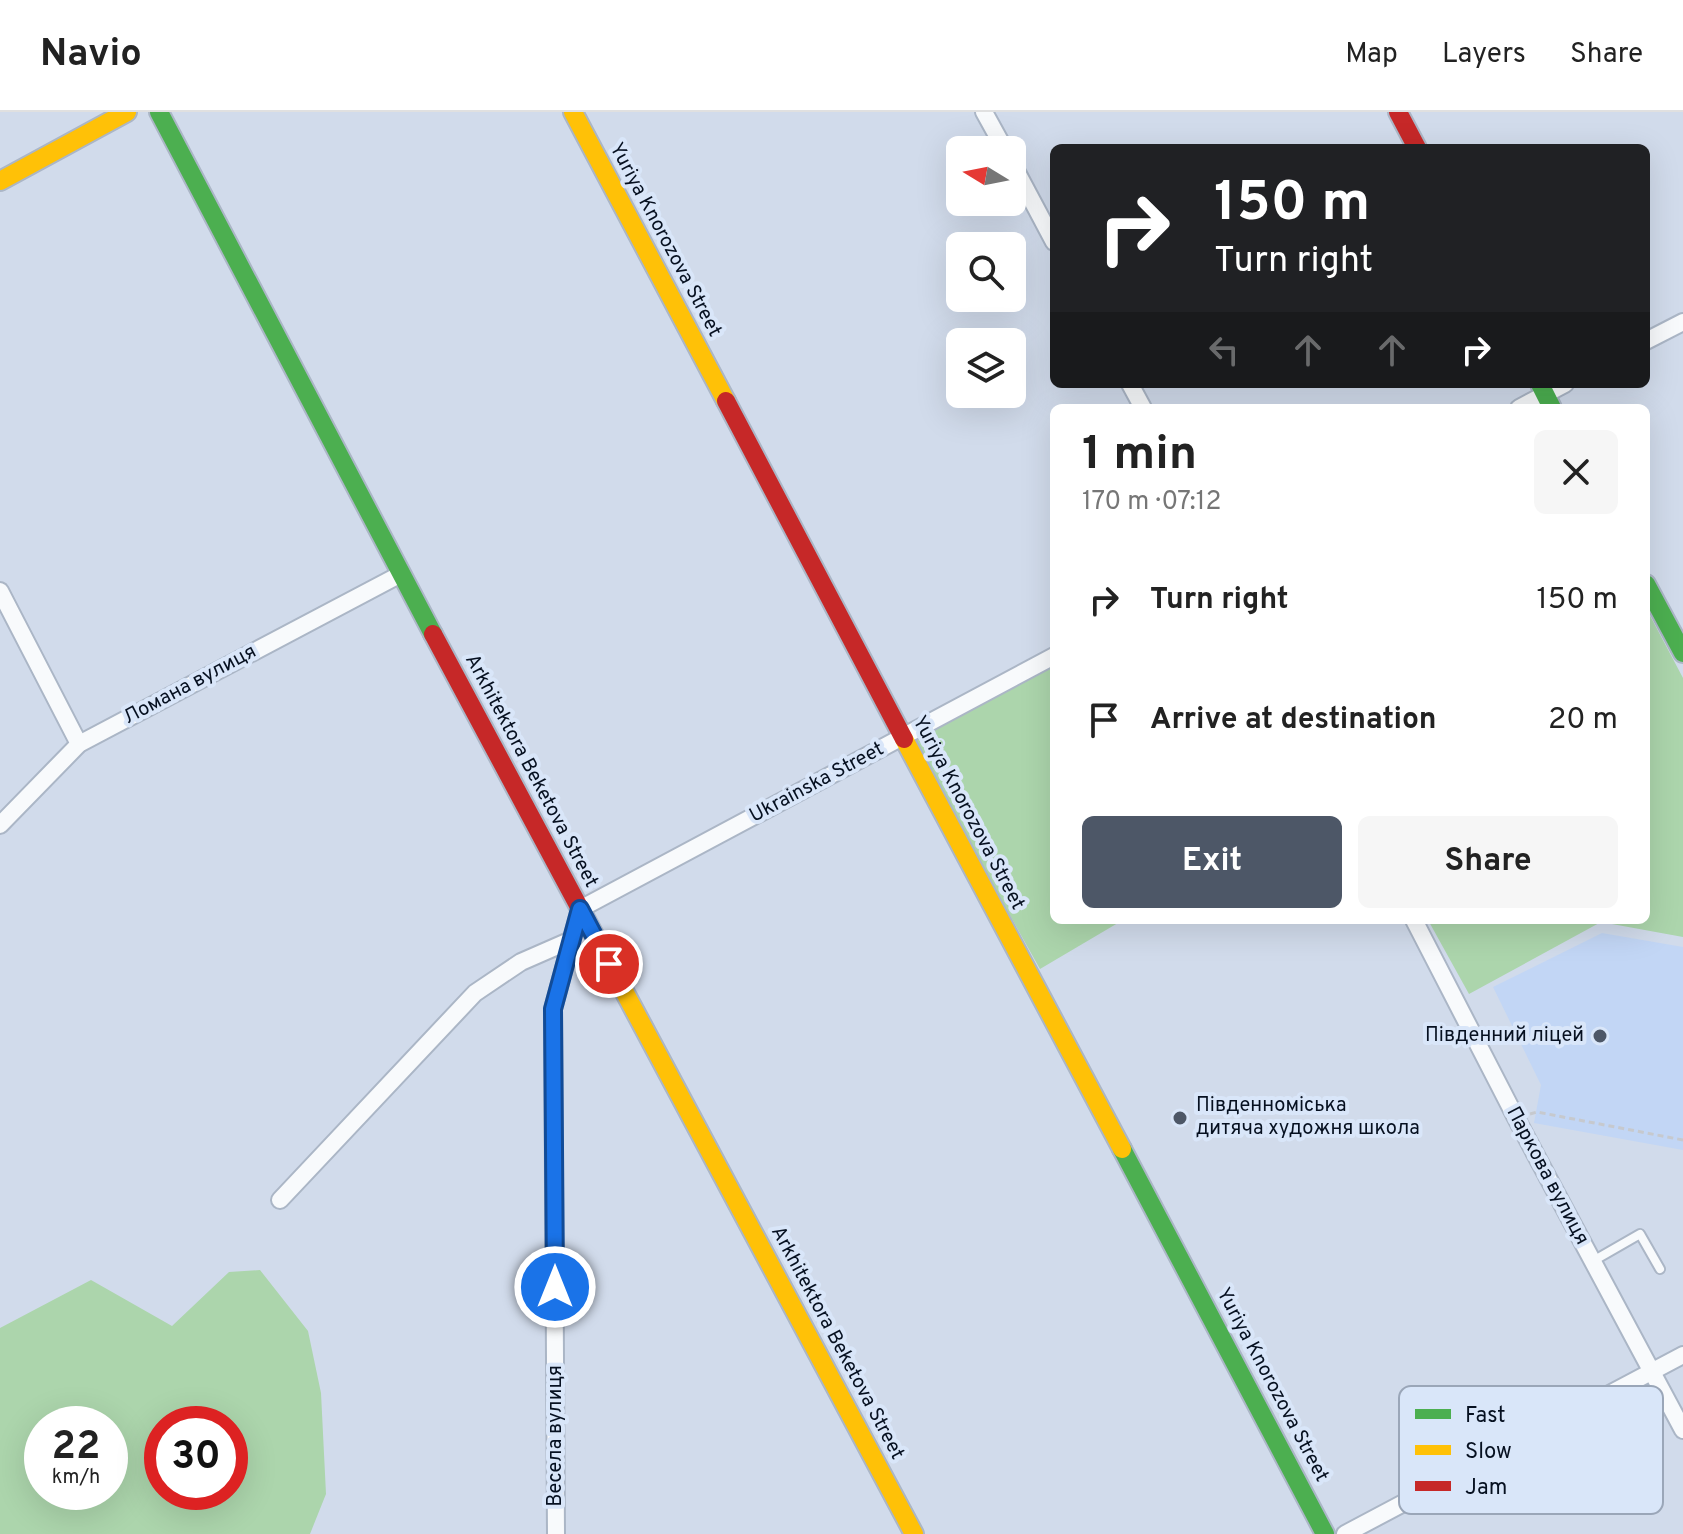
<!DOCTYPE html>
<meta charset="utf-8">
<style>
body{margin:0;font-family:Overpass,sans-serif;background:#f6f6f6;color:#222;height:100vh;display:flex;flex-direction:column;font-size:30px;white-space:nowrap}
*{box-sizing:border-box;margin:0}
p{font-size:26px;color:#767676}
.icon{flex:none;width:44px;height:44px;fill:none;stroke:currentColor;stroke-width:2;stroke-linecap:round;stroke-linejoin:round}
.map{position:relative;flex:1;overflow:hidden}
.side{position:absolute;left:1050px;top:292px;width:600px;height:520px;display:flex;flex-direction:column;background:#fff;border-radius:12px;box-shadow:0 8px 32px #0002}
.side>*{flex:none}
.banner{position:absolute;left:1050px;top:32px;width:600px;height:244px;border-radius:12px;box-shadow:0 8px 32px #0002;background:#202124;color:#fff;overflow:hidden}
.needle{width:52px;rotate:280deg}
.tools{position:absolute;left:946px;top:24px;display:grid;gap:16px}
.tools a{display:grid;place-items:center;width:80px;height:80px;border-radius:12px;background:#fff;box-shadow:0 8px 32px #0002;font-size:40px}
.speed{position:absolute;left:24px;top:1294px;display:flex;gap:16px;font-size:40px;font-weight:700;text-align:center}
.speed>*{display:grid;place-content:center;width:104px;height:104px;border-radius:50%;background:#fff;box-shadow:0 8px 32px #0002;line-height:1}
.speed small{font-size:20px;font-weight:400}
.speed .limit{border:12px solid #d22;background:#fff;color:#111}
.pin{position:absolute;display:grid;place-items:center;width:68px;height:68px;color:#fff;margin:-34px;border:4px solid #fff;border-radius:50%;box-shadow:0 2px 8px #0007}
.me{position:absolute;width:88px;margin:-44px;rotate:0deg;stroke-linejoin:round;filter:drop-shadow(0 0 6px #0008)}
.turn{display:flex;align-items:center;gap:28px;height:168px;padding:0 32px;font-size:36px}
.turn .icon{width:104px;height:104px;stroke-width:2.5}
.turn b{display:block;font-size:56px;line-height:68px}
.lanes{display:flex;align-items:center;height:76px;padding:0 32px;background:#0003;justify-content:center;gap:40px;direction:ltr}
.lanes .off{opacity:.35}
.round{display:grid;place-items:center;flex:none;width:84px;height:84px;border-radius:12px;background:#f6f6f6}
.summary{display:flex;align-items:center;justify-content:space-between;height:136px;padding:0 32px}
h1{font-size:48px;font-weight:700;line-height:60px}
.primary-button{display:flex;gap:16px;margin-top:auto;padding:16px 32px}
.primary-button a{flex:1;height:92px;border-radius:12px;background:#4d5767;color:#fff;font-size:32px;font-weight:700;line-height:92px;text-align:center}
.primary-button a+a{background:#f6f6f6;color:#222}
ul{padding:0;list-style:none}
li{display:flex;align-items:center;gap:24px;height:120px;padding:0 32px}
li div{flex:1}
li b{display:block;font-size:30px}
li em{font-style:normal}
header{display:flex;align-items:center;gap:48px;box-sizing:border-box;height:112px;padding:0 40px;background:#fff;border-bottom:2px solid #e0e0e0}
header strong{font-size:38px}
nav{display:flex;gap:44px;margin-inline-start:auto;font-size:28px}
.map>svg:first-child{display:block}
</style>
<header>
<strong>Navio</strong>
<nav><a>Map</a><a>Layers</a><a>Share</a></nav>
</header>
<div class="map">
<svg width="1683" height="1422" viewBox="0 0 1683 1422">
<rect width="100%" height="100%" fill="#d1dbeb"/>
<polygon fill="#c2d6f5" points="1602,821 1683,835 1683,1038 1534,1011 1541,973 1493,875"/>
<g fill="#acd5ac" fill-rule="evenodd">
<polygon points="1646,496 1683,566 1683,825 1601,810 1469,882 1428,808 1646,808"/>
<polygon points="1054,551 1054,808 1123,808 1040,857 911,627"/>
<path d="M 260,1158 L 308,1219 L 321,1281 L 326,1382 L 310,1422 L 0,1422 L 0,1216 L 91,1168 L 172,1214 L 229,1160 ZM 42,1312 L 110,1312 L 110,1380 L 42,1380 ZM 162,1312 L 230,1312 L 230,1380 L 162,1380 Z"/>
</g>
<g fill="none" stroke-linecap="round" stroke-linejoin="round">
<g stroke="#abb6c6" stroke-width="12">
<polyline id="lane" points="1593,1149 1640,1122 1660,1157"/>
</g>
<g stroke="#abb6c6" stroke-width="20">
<g id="street">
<polyline points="984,0 1005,38"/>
<polyline points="1012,51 1054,130"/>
<polyline points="1646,229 1683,210"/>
<polyline points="1130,272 1143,296"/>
<polyline points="1519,296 1565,272"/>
<polyline points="0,479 79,632"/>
<polyline points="0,713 79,632 401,462"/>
<polyline points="1414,808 1516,1006 1683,1318"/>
<polyline points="280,1088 475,881 521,850 569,829"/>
<polyline points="556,1422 553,897 580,797 1054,544"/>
<polyline points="1345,1422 1683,1243"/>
</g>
</g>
<g stroke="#abb6c6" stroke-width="22">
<g id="fast">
<polyline points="159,0 433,522"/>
<polyline points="1540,272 1552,296"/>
<polyline points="1646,472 1683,541"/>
<polyline points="1122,1037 1325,1422"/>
</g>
</g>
<g stroke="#abb6c6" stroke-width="22">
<g id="slow">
<polyline points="573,0 726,289"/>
<polyline points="0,69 127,0"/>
<polyline points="904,627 1122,1037"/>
<polyline points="616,864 914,1422"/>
</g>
</g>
<g stroke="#abb6c6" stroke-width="22">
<g id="jam">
<polyline points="1398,0 1417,36"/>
<polyline points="726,289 904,627"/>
<polyline points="433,522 616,864"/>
</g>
</g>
<polyline stroke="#c6c9ce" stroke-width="3" stroke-dasharray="6 4" stroke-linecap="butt" points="1530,1002 1537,1000 1683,1028"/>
<use href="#lane" stroke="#f8fafc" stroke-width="8"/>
<use href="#street" stroke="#f8fafc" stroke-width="16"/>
<use href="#fast" stroke="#4caf50" stroke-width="18"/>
<use href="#slow" stroke="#ffc107" stroke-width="18"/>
<use href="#jam" stroke="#c62828" stroke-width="18"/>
</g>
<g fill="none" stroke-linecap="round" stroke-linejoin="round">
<g stroke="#114b97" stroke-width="20">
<polyline id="route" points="555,1175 553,897 580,797 609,852"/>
</g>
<use href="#route" stroke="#1a73e8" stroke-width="14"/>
</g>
<g fill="#4d5767" stroke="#d9e6f9" stroke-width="3">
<circle cx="1600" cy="924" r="8"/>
<circle cx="1180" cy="1006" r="8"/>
</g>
<g text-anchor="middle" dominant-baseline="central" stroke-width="8" stroke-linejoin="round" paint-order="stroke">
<g font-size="20" fill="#061020" stroke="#d9e6f9">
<text transform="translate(665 128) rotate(62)">Yuriya Knorozova Street</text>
<text transform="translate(190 573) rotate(-28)">Ломана вулиця</text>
<text transform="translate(531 659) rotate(62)">Arkhitektora Beketova Street</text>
<text transform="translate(817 671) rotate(-28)">Ukrainska Street</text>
<text transform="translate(968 701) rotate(62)">Yuriya Knorozova Street</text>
<text transform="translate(1547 1064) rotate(62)">Паркова вулиця</text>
<text transform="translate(837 1231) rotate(62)">Arkhitektora Beketova Street</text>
<text transform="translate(1272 1273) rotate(62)">Yuriya Knorozova Street</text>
<text transform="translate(556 1324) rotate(-90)">Весела вулиця</text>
</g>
<g font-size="20" fill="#061020" stroke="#d9e6f9" text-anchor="end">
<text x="1584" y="924">Південний ліцей</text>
<text x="1196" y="994" text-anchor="start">Південноміська<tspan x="1196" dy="23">дитяча художня школа</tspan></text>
</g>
</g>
<rect x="1399" y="1274" width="264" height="128" rx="12" fill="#d9e6f9" stroke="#9aa6b8" stroke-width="2"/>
<rect x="1415" y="1297" width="36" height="10" fill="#4caf50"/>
<rect x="1415" y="1333" width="36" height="10" fill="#ffc107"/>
<rect x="1415" y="1369" width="36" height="10" fill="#c62828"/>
<g font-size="22" fill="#061020">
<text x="1465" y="1310">Fast</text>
<text x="1465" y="1346">Slow</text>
<text x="1465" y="1382">Jam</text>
</g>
</svg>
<div class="tools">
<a><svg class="needle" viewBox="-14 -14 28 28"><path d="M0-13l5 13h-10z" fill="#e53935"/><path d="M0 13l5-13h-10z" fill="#767676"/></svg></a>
<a><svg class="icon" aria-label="search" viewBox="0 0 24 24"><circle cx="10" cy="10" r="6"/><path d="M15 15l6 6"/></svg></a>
<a><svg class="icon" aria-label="layers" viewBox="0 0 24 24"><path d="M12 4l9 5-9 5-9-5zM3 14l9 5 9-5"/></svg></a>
</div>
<div class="speed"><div>22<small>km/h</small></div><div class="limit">30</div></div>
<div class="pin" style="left:609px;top:852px;background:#d93025"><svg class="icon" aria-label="arrive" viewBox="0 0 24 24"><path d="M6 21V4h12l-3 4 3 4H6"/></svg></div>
<svg class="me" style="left:555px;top:1175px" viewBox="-20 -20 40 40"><circle r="17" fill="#1a73e8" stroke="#fff" stroke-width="3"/><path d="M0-11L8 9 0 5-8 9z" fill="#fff"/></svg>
<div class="banner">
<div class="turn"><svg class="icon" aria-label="right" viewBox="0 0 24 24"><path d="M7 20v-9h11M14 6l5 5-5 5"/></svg><div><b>150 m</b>Turn right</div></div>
<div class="lanes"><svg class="icon off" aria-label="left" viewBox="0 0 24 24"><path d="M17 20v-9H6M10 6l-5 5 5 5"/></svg><svg class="icon off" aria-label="ahead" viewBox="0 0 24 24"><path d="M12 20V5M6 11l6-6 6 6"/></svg><svg class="icon off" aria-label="ahead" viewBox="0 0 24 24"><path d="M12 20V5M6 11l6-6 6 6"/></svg><svg class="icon" aria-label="right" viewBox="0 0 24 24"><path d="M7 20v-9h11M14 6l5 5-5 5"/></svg></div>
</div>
<section class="side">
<div class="summary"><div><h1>1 min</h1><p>170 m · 07:12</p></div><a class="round"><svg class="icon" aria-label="close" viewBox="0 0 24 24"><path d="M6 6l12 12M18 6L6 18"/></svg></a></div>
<ul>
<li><svg class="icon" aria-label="right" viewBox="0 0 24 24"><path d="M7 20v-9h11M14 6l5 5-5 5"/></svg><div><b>Turn right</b></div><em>150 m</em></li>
<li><svg class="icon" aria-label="arrive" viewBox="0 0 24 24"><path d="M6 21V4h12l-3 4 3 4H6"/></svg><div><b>Arrive at destination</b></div><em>20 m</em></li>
</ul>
<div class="primary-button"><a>Exit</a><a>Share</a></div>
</section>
</div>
